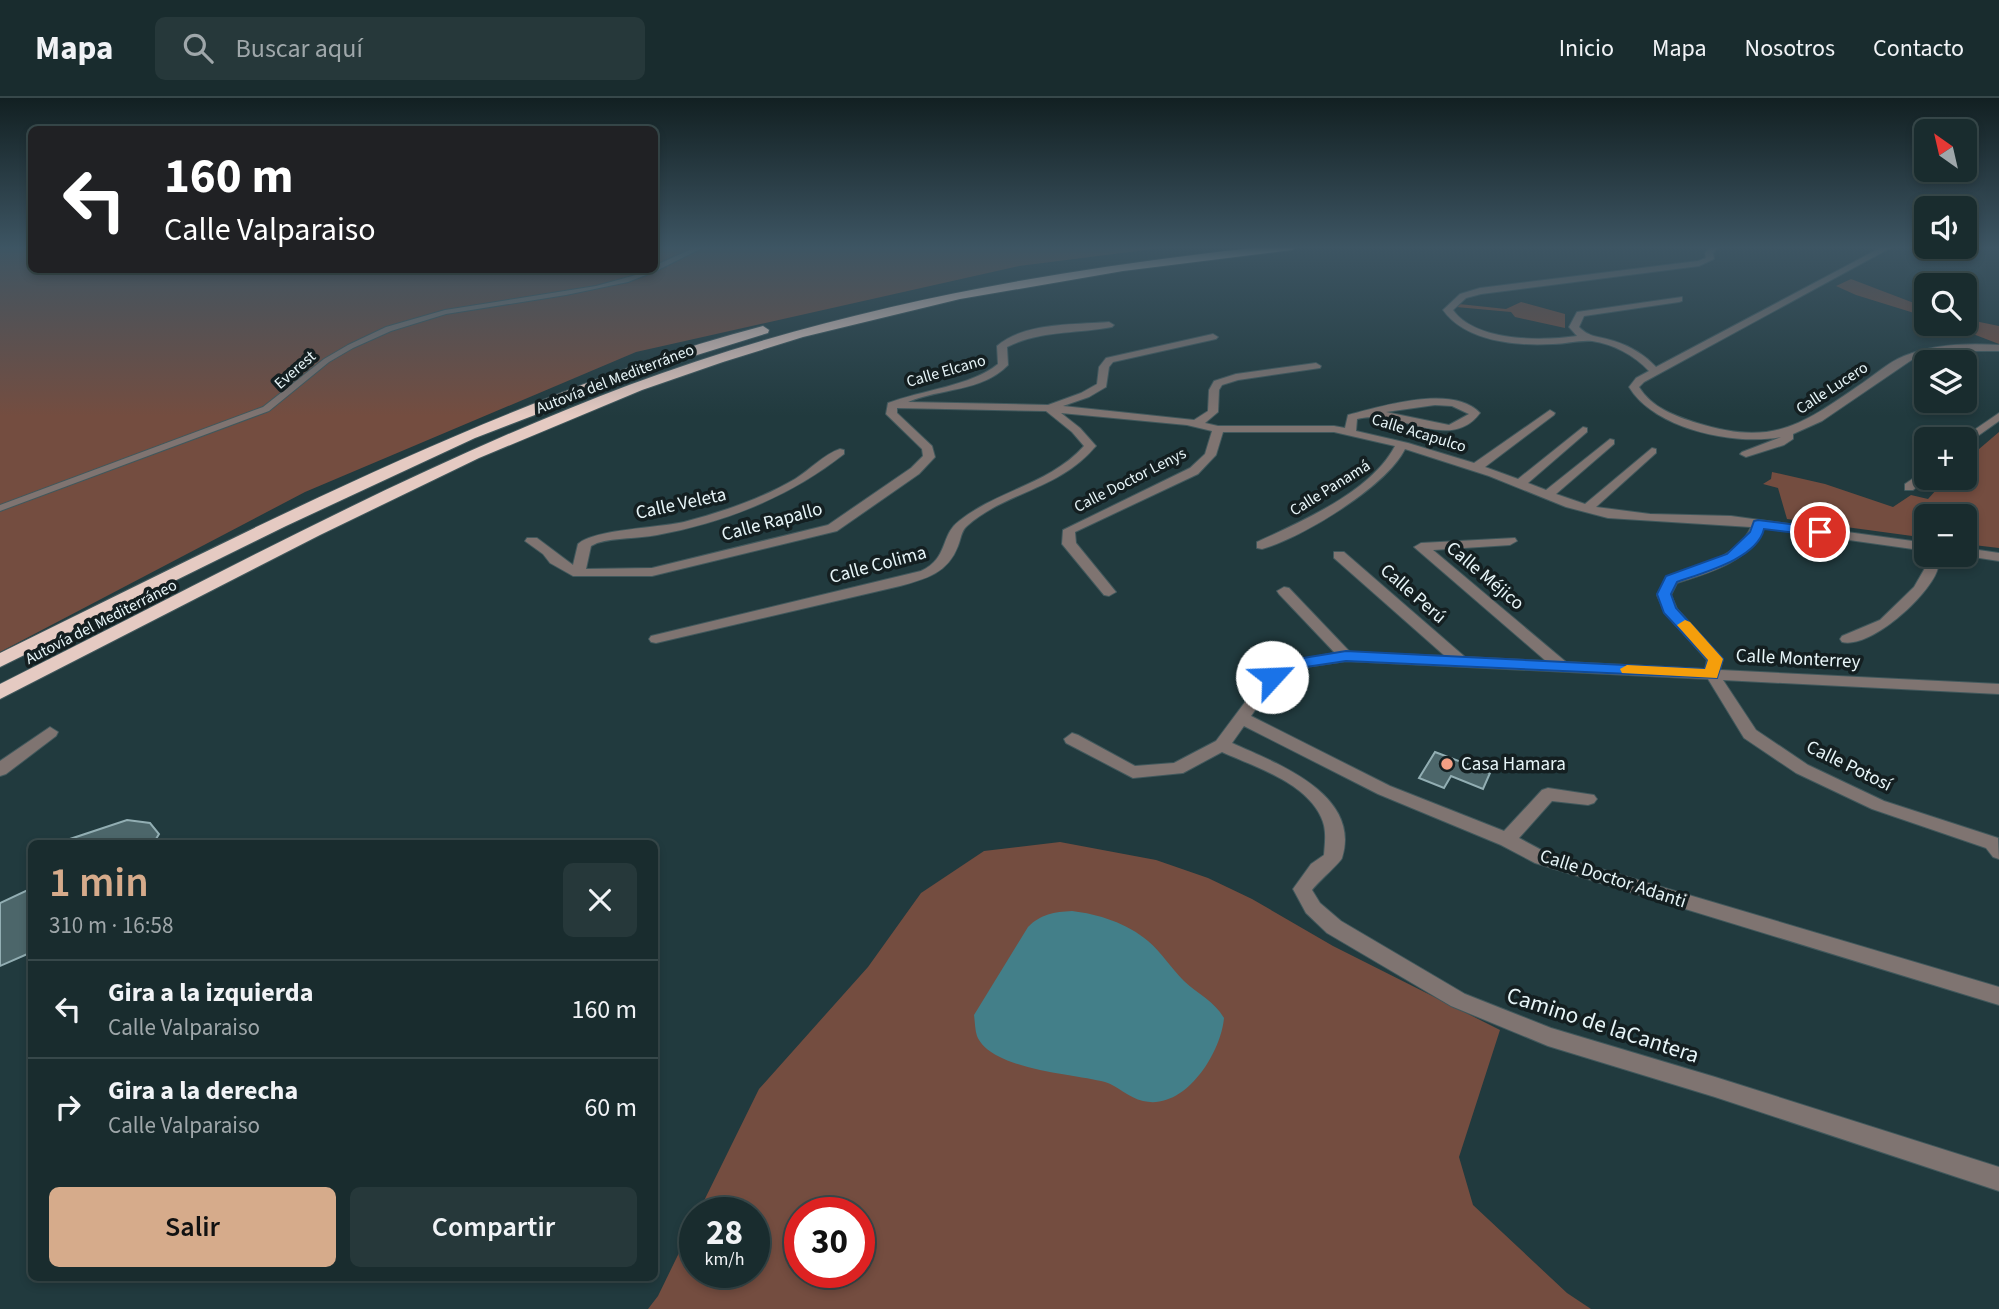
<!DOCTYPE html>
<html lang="es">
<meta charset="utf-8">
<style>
body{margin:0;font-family:"Source Sans 3",sans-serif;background:#26383a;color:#f1f3f6;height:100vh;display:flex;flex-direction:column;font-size:26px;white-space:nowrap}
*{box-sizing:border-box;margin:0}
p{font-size:23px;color:#9fa7aa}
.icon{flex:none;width:38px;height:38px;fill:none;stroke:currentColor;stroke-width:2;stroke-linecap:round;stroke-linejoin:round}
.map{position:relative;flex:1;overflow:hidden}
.details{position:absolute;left:28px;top:742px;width:630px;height:441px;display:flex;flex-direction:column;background:#192c2e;border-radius:10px;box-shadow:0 4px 10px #0003,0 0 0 2px #37484a}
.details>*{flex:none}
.banner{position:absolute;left:28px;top:28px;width:630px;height:147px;border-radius:10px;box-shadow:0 4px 10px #0003,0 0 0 2px #37484a;background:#202124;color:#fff;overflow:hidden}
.needle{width:46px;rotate:326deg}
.fabs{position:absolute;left:1914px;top:21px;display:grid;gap:14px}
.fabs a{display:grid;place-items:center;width:63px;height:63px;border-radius:10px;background:#192c2e;box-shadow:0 4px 10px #0003,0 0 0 2px #37484a;font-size:35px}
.speed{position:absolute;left:679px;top:1099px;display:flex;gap:14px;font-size:35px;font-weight:700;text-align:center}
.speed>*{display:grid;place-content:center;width:91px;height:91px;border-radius:50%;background:#192c2e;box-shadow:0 4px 10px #0003,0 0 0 2px #37484a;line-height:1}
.speed small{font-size:18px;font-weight:400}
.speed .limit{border:10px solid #d22;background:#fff;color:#111}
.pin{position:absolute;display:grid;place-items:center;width:60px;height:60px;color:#fff;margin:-30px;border:4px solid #fff;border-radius:50%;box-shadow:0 2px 7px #0007}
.me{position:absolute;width:77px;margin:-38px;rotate:65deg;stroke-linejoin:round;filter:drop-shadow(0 0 5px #0008)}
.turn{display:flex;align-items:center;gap:24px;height:147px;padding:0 21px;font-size:32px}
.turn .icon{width:91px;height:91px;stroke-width:2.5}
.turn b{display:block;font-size:49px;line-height:60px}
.round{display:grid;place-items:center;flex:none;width:74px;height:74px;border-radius:10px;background:#26383a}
.head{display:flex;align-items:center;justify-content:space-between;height:119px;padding:0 21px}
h1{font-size:42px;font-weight:600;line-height:52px;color:#d6ab8b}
.primary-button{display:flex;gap:14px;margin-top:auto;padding:14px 21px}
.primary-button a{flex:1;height:80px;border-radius:10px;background:#d6ab8b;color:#111;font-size:28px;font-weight:600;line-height:80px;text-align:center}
.primary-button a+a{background:#26383a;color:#f1f3f6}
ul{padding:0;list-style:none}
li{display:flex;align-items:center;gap:21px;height:98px;padding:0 21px;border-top:2px solid #37484a}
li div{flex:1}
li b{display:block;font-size:26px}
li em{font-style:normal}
header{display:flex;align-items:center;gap:42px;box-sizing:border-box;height:98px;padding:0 35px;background:#192c2e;border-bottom:2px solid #37484a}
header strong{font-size:33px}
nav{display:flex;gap:38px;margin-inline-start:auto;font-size:24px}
.search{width:490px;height:63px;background:#26383a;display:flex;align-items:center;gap:18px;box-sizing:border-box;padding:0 24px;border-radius:10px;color:#9fa7aa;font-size:26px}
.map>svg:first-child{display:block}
</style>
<header>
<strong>Mapa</strong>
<div class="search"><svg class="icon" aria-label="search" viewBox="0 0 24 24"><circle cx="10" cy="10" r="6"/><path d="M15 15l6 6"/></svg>Buscar aquí</div>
<nav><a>Inicio</a><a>Mapa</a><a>Nosotros</a><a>Contacto</a></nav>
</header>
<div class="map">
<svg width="1999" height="1211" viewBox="0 0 1999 1211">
<rect width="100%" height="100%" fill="#213a3e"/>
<g fill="#744d40" fill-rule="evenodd">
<polygon points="0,149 31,149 32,172 654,172 655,149 1169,149 1019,168 636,254 305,394 0,554"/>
<polygon points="1851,181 1927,210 1927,219 1856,197 1836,188"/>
<polygon points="1521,204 1565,216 1565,230 1515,219 1511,214 1456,209 1459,206 1506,211"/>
<polygon points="1965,221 1999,228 1999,246 1947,226 1965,226"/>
<polygon points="1999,334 1999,450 1965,446 1965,418 1927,418 1927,440 1787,421 1778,390 1763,386 1771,381 1772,374 1825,386 1893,409 1911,397 1928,401 1947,380 1965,380 1965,363"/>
<path d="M 1060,744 L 1156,762 L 1208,780 L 1252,801 L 1333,848 L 1500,932 L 1459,1059 L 1473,1107 L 1567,1195 L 1591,1211 L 648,1211 L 658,1198 L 695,1122 L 695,1174 L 754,1174 L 754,1115 L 698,1115 L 759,991 L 868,869 L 921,795 L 984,753 ZM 800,1115 L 859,1115 L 859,1174 L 800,1174 Z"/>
</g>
<path fill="#437f89" d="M 1072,813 C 1098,816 1127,825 1148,843 C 1161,854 1171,870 1184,883 C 1198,896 1214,903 1224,920 C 1221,955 1185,1013 1143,1003 C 1129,1000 1118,988 1105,984 C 1074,976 991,972 977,938 C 975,932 975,924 974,917 L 1028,829 C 1041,816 1054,814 1072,813 Z"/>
<g fill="#4c666a" stroke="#92aeb3" stroke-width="2">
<polygon points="1435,654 1490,675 1483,691 1451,678 1444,690 1419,680"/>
<polygon points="127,722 150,725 159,736 153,746 65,746 64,743"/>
<polygon points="32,790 32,854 0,868 0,805"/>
</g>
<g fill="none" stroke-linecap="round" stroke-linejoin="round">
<g stroke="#41585c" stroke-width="2">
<polygon id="pedestrian" points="696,149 702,150 656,173 628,184 566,197 446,216 391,233 353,250 329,264 269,313 0,413 0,407 263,309 324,261 348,247 386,229 445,212 596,188 654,172 654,168"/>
</g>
<g stroke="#41585c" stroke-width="2">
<g id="minor">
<path d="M 1710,149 L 1718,149 L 1713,155 L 1714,161 L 1699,168 L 1481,196 L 1466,200 L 1453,212 C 1476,244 1542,243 1577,238 L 1569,229 L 1577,214 L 1682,199 L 1682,203 L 1679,204 L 1584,218 L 1579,229 C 1590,240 1599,238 1614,243 C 1630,248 1645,257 1656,269 L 1882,149 L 1892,149 L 1644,284 L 1639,289 C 1652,310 1675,318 1697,325 C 1774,349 1803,326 1864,284 C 1877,275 1889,264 1904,258 C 1933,246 1968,245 1999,247 L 1999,253 L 1954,253 L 1913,261 L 1822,323 L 1793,336 L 1793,341 L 1784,347 L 1746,359 L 1740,356 L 1742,354 L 1781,339 C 1735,348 1654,331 1629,289 L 1636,280 L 1649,273 C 1634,257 1613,246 1592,243 C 1579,242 1566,246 1553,246 C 1517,248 1466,244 1443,212 L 1460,196 L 1480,190 L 1698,163 L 1706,160 L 1705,155 Z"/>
<path d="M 1109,224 L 1114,227 L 1112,229 C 1076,236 1041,232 1007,249 L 1008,267 C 982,294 941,290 908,304 L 1048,307 L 1081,295 L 1097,286 L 1099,269 L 1106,260 L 1213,236 L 1218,239 L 1216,241 L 1113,264 L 1109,269 L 1106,289 L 1089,299 L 1063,308 L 1194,322 L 1208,313 L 1209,292 L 1214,283 L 1236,276 L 1316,265 L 1321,268 L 1320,270 L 1238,282 L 1222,287 L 1219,292 L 1218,314 L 1205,325 L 1218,328 L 1334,328 L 1345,330 L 1348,317 C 1382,308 1453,286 1480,315 C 1450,356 1397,310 1357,321 L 1356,333 L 1408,345 L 1474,365 L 1550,312 L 1555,315 L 1554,317 L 1485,369 L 1518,381 L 1583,329 L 1587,330 L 1587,334 L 1528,385 L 1546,392 L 1610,341 L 1614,342 L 1614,346 L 1556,396 L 1585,406 L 1652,350 L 1656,351 L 1656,355 L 1596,409 L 1650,416 L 1731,418 L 1927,445 L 1927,453 L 1763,430 C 1750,464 1708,475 1677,485 L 1671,497 L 1677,511 L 1723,561 L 1720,572 L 1999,586 L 1999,596 L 1723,582 L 1756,632 L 1808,667 L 1884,703 L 1998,740 L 1999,761 L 1993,759 L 1986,750 L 1872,711 L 1796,675 L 1744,640 L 1708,581 L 1346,563 L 1306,569 L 1276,582 L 1251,618 L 1390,688 L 1504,733 L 1542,692 L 1548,690 L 1594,697 L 1597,701 L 1594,705 L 1588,707 L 1552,703 L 1519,740 L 1547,755 L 1999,889 L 1999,907 L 1535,765 L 1501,747 L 1378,696 L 1244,628 L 1232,645 C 1276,665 1362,696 1342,760 C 1341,764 1317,785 1312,792 L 1320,805 L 1341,823 L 1465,896 L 1551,930 L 1715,979 L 1999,1069 L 1999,1093 L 1715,999 L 1548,948 L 1451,908 L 1327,835 L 1306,815 L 1293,791 L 1311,766 L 1324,757 C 1325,744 1327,731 1321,719 C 1305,684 1255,669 1222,654 L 1183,675 L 1133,680 L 1066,645 L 1064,641 L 1072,635 L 1078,637 L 1135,668 L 1174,665 L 1216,643 L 1266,576 L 1297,562 L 1335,555 L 1279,496 L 1277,493 L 1284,489 L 1289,490 L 1350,554 L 1445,558 L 1334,460 L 1334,454 L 1344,454 L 1465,559 L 1546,563 L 1414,449 L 1421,445 L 1515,440 L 1517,443 L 1510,447 L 1433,452 L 1566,564 L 1705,571 L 1707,562 L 1665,515 L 1657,497 L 1666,479 C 1695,470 1738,460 1751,429 L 1608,420 L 1566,409 L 1489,378 L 1405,351 C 1387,388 1302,440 1262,451 L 1257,450 L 1257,444 C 1302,423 1371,394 1395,348 L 1334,334 L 1223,334 L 1216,357 L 1198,376 L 1075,434 L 1076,445 L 1116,494 L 1109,498 L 1104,497 L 1062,446 L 1063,432 L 1190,370 L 1205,356 L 1212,333 L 1187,327 L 1061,315 L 1080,330 L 1096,348 L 1094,350 C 1058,392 1005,394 967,428 C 961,433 961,441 958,448 C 948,475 926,481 900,488 L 656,545 L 651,544 L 649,541 L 651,538 L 921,473 C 949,460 940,437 959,423 C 998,392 1050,386 1084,348 L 1072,334 L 1046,313 L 897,310 L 897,315 L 932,348 L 935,359 L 919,376 L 837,433 L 652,478 L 573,478 L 550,465 L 543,456 L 525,443 L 527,440 L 537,440 L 573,467 L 578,446 C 594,431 659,430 684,424 C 722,414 761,401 795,381 C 810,372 824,356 840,351 L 844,352 L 844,356 C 788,400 726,424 657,437 C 637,441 617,439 597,445 L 591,448 L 586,471 L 652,470 L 828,427 L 911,370 L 923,358 L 922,351 L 886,316 L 888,305 C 922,292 971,288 998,266 L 997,248 C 1025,224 1074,227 1109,224 ZM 1435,307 L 1452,308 L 1469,316 L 1449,327 L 1386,314 Z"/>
<polygon points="1999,315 1999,323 1965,347 1965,341 1961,341"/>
<polygon points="1927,371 1928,380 1913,392 1905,392 1905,386"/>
<polygon points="1965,450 1999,455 1999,463 1960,457 1965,457"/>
<path d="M 1925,454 L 1927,457 L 1936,457 C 1937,462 1939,468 1937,473 C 1928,498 1871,551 1842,544 L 1840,541 L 1842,538 L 1880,522 L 1914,489 L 1925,470 Z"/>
<polygon points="50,629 58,634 56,638 6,676 0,678 0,663"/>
</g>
</g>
<g stroke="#41585c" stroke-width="2">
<g id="motorway">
<path d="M 1262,149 L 1297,149 L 1292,152 L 1123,173 L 960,201 L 803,239 L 723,264 L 642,292 L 479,360 L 320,437 L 0,601 L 0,586 C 208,482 412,369 629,287 C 832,211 1047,172 1262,149 Z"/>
<path d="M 763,228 L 769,232 L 768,235 L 668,266 L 475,340 L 286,428 L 0,569 L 0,555 C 169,472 338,385 513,314 C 594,281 678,250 763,228 Z"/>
</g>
</g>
<use href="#pedestrian" fill="#7f7471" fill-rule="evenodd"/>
<use href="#minor" fill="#7f7471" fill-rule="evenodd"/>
<use href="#motorway" fill="#e5cac2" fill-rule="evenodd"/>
</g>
<linearGradient id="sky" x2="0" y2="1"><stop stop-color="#122022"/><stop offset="0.47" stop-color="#3d5563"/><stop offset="1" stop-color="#3d5563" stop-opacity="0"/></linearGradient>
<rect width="1999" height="318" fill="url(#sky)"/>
<path fill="#1a73e8" stroke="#114b97" stroke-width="2" d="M 1758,422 L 1820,430 L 1826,434 L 1820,438 L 1764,431 C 1757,461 1702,475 1677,484 L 1671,496 L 1676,510 L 1723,561 L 1717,580 L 1346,563 L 1306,569 L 1272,584 L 1264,579 L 1297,561 L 1346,553 L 1705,571 L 1708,562 L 1664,515 L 1657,496 L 1666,478 L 1727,456 L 1750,434 L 1754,423 Z"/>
<polygon fill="#f59e0b" points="1685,522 1690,524 1723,561 1717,580 1622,575 1620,571 1627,567 1705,571 1708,562 1677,527"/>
<circle fill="#f39f84" stroke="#141f21" stroke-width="2.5" cx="1447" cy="666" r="7"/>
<g text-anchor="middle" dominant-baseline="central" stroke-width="7" stroke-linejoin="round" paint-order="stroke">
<g font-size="16" fill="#e7f5f8" stroke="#141f21">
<text transform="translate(295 272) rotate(-41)">Everest</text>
<text transform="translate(946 273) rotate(-16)">Calle Elcano</text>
<text transform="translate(615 281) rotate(-21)">Autovía del Mediterráneo</text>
<text transform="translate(1832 290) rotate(-33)">Calle Lucero</text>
<text transform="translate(1419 335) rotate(17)">Calle Acapulco</text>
<text transform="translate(1130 382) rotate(-27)">Calle Doctor Lenys</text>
<text transform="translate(1330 390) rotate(-32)">Calle Panamá</text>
<text transform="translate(101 524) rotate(-27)">Autovía del Mediterráneo</text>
</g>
<g font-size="19" fill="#e7f5f8" stroke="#141f21">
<text transform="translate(681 406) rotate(-12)">Calle Veleta</text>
<text transform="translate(772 424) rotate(-15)">Calle Rapallo</text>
<text transform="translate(878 467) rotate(-15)">Calle Colima</text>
<text transform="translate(1485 478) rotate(40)">Calle Méjico</text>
<text transform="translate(1413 496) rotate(41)">Calle Perú</text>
<text transform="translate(1798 561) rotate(3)">Calle Monterrey</text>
<text transform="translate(1849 668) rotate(26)">Calle Potosí</text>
<text transform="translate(1613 781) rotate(18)">Calle Doctor Adanti</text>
</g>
<g font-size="19" fill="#e7f5f8" stroke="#141f21" text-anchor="start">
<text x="1461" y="666">Casa Hamara</text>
</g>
<g font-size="23" fill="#e7f5f8" stroke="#141f21">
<text transform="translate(1603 927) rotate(18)">Camino de laCantera</text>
</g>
</g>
</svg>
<div class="fabs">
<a><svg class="needle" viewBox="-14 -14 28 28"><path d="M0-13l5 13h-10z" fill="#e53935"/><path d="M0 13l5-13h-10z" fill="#9fa7aa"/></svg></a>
<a><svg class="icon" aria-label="sound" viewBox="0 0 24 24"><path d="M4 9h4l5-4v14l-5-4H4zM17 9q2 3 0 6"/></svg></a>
<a><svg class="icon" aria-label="search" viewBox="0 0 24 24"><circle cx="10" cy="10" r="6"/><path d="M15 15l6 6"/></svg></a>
<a><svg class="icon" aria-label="layers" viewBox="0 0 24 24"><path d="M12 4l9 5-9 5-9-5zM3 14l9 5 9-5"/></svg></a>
<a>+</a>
<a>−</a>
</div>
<div class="speed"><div>28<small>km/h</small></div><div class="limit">30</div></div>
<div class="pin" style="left:1820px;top:434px;background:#d93025"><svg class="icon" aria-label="arrive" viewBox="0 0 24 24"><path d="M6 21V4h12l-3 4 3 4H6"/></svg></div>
<svg class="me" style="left:1272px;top:579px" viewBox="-20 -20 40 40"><circle r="19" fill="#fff"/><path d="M0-13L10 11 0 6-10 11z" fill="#1a73e8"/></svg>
<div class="banner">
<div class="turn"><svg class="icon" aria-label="left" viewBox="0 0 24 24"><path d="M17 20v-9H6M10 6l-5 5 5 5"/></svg><div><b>160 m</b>Calle Valparaiso</div></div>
</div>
<section class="details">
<div class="head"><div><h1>1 min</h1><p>310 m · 16:58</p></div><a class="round"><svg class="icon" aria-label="close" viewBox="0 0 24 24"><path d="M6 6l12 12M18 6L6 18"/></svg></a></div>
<ul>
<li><svg class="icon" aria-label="left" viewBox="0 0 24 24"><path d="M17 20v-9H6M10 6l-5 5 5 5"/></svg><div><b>Gira a la izquierda</b><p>Calle Valparaiso</p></div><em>160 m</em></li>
<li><svg class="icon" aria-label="right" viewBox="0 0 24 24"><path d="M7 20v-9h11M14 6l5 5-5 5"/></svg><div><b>Gira a la derecha</b><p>Calle Valparaiso</p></div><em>60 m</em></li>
</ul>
<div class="primary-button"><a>Salir</a><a>Compartir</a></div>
</section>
</div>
